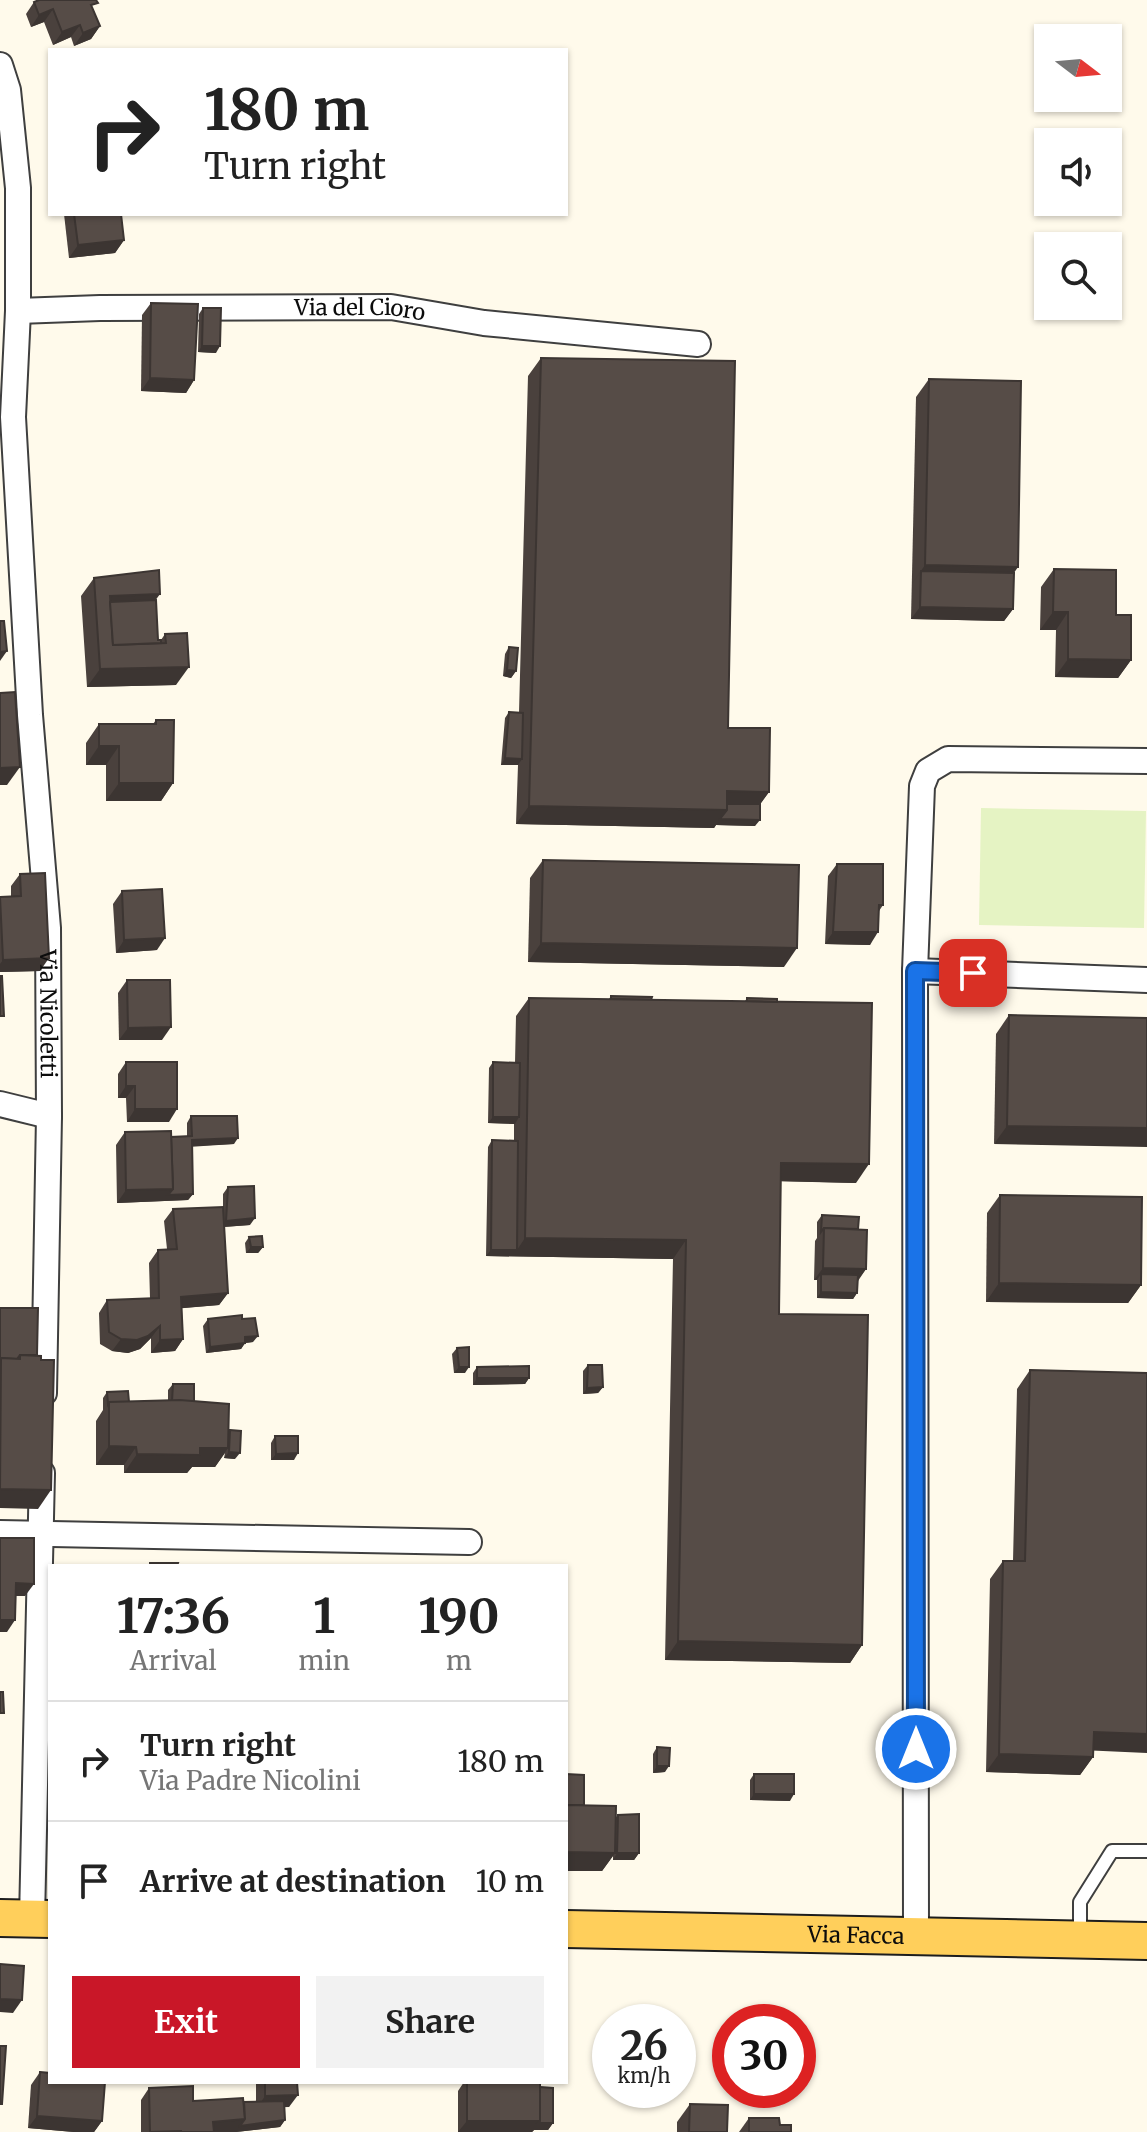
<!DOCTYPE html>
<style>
body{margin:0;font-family:Merriweather,serif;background:#f2f2f2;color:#222;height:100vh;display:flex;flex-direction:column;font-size:30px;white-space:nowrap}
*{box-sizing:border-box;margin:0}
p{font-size:26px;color:#767676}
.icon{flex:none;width:44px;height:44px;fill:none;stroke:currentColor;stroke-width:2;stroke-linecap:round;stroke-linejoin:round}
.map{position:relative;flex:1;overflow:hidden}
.side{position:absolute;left:48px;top:1564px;width:520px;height:520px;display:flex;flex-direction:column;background:#fff;border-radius:0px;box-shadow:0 2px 6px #0004}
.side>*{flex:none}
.guide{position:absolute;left:48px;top:48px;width:520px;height:168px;border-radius:0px;box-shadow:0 2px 6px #0004;background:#fff;color:#222;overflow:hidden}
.needle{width:52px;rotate:106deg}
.tools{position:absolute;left:1034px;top:24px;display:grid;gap:16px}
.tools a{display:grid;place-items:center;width:88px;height:88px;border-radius:0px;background:#fff;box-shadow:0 2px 6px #0004;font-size:40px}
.speed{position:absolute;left:592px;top:2004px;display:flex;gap:16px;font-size:40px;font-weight:700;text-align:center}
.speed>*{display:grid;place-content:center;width:104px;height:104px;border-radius:50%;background:#fff;box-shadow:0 2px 6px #0004;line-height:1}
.speed small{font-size:20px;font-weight:400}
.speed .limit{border:12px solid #d22;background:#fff;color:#111}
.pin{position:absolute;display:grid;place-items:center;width:68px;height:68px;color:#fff;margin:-34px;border-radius:16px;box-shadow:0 4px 12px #0006}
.me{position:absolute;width:88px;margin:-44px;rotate:0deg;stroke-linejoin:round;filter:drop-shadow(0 0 6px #0008)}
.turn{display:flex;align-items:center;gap:28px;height:168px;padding:0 24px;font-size:36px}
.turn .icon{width:104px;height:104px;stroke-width:2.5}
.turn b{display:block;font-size:56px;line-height:68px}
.eta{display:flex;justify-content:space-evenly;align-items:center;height:136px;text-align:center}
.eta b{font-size:48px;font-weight:700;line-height:56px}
.action{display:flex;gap:16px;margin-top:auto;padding:16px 24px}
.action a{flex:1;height:92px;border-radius:0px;background:#c91728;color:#fff;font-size:32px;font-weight:700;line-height:92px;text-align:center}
.action a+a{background:#f2f2f2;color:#222}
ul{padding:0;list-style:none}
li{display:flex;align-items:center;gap:24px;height:120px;padding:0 24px;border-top:2px solid #e0e0e0}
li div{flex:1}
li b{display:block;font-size:30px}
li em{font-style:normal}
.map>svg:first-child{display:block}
</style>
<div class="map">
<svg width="1147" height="2132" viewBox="0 0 1147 2132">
<rect width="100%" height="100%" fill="#fffaeb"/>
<polygon fill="#e5f3c3" points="981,808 1146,811 1144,928 979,925"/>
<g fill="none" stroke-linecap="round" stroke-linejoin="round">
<g stroke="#3f3f3f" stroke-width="16">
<polyline id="lane" points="1080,1936 1080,1902 1112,1851 1147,1851"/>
</g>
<g stroke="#3f3f3f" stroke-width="28">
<g id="street">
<path id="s1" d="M 0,65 L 8,90 L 18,188 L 18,311 L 13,417 L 30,715 L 48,928 L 49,1116 L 44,1393"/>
<path id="s2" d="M 18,311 L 100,308 L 391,307 L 484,323 L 698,344"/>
<polyline points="915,971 1147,980"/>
<polyline points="0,1104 49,1116"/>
<polyline points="0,1533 469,1542"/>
<polyline points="32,1919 42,1473"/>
<polyline points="916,1936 915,971 922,786 928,771 948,759 1147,761"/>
</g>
</g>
<g stroke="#1d1d1d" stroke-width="40">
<g id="primary">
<polyline points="0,1918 50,1919"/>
<path id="s3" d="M 566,1929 L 1147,1941"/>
</g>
</g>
<use href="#lane" stroke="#fff" stroke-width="12"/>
<use href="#street" stroke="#fff" stroke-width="24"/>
<use href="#primary" stroke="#ffcf5b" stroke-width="36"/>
</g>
<g fill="#4a413d">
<polygon points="34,2 93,9 100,26 91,39 74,46 71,37 53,45 44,22 31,27 26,14"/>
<polygon points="64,214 121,214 124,240 115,253 69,258"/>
<polygon points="151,303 194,380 186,393 141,391 142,315"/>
<polygon points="203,308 216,353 198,352 199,314"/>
<polygon points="541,358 728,728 769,792 760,804 755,826 716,825 714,828 516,824 518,765 501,765 505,718 509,712 519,713 528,376"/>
<polygon points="929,379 1014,573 1013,609 1004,621 911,619 916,397"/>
<polygon points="1054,569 1116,615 1131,660 1118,678 1055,677 1056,630 1040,630 1041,587"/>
<polygon points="94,578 156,600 158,640 161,640 165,634 176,685 87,687 81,596"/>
<polygon points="509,647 516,671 511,678 503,676 505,654"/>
<polygon points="156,720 173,783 161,801 106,801 106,765 86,765 86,743 99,724 153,724"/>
<polygon points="543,860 784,967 528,962 530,878"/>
<polygon points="837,864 883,905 879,911 870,945 825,944 828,876"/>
<polygon points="20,874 40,971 0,972 0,898 11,897 11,886"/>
<polygon points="122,891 157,950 116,953 113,904"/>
<polygon points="127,980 162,1040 119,1040 118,993"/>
<polygon points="611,996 651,1000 745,1001 747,998 777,1002 856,1183 781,1181 779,1314 862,1645 850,1663 665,1660 673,1259 486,1256 488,1147 492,1140 514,1141 514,1124 488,1123 489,1068 493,1062 515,1063 516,1016 529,998 609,999"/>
<polygon points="1009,1015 1147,1018 994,1144 996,1034"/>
<polygon points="126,1062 169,1122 127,1122 126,1098 118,1098 118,1074"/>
<polygon points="191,1116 234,1144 192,1146 193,1194 188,1200 117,1203 116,1145 125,1132 171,1137 187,1137 187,1123"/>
<polygon points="228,1187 250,1225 224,1227 228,1293 219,1305 182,1308 183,1339 175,1351 151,1353 151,1338 140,1349 128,1353 112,1351 100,1344 99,1313 107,1300 150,1298 149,1263 158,1250 167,1249 164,1221 173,1209 223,1207 223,1194"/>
<polygon points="1000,1195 1141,1285 1128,1303 986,1302 987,1213"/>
<polygon points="822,1215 858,1229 866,1269 858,1281 857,1293 853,1299 817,1298 817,1280 814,1280 815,1241 817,1238 817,1222"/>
<polygon points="249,1237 263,1247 258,1253 246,1253 245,1243"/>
<polygon points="208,1319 242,1319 253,1342 245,1343 241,1349 206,1353 203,1326"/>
<polygon points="457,1348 465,1373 454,1373 452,1354"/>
<polygon points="588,1365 603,1387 598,1393 583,1394 583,1371"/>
<polygon points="477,1367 529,1378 525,1384 473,1385 473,1373"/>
<polygon points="1030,1370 1093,1751 1093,1757 1080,1775 986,1772 990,1579 1003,1561 1013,1561 1017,1389"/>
<polygon points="173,1384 228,1432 230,1430 235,1459 224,1458 225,1453 215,1467 192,1467 187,1473 124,1473 124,1465 96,1465 96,1421 103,1410 103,1398 107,1392 129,1402 168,1401 168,1390"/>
<polygon points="275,1436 294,1460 271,1460 271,1443"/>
<polygon points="657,1747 665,1772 653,1773 653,1754"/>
<polygon points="566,1774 584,1805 615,1818 618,1815 639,1853 634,1860 613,1860 613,1856 602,1871 566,1871"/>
<polygon points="754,1774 790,1801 750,1800 750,1780"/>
<polygon points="40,2072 102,2121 94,2132 74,2132 28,2128 31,2085"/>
<polygon points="256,2082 297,2082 289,2107 284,2107 285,2120 280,2127 236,2132 141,2132 141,2100 149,2088 193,2101 256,2102"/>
<polygon points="464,2082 540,2082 540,2087 553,2123 548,2130 534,2130 532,2132 458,2132 458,2091"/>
<polygon points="690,2104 727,2132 677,2132 677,2122"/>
<polygon points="749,2118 780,2125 791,2132 739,2132"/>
</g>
<g fill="#3c3532">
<polygon points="53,9 44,22 31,27 39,15"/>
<polygon points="80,25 71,37 53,45 62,32"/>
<polygon points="100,26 91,39 74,46 83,33"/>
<polygon points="124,240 115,253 69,258 78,245"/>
<polygon points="202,346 220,346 216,353 198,352"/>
<polygon points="150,378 194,380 186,393 141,391"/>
<polygon points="925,565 1018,567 1005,586 921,571 912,584"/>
<polygon points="160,594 147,612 106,602 110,596"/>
<polygon points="920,607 1013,609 1004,621 911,619"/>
<polygon points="1053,612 1068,612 1056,630 1040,630"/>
<polygon points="7,651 0,661 0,652"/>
<polygon points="1068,659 1131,660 1118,678 1055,677"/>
<polygon points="189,667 176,685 87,687 100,669"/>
<polygon points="507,670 516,671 511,678 503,676"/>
<polygon points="99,746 119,746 106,765 86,765"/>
<polygon points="505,758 522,759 518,765 501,765"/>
<polygon points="20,767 7,785 0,785 0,768"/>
<polygon points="119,783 173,783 161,801 106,801"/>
<polygon points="727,791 769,792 756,810 760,820 755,826 716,825 714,828 516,824 529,806"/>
<polygon points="833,932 878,932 870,945 825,944"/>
<polygon points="165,938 157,950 116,953 124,940"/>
<polygon points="541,943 797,948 784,967 528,962"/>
<polygon points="49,958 40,971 0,972 0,964 3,960"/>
<polygon points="171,1027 162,1040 119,1040 128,1028"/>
<polygon points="126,1086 135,1086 126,1098 118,1098"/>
<polygon points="135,1109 177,1109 169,1122 127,1122"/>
<polygon points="493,1117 519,1117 515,1124 488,1123"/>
<polygon points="1007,1126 1147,1128 1147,1147 994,1144"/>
<polygon points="238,1138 234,1144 188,1147 192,1140"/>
<polygon points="781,1163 869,1164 856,1183 768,1181"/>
<polygon points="173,1189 193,1194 188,1200 117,1203 126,1190"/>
<polygon points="255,1218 250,1225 222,1227 226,1221"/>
<polygon points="525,1238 686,1240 673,1259 486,1256 491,1250 517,1250"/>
<polygon points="251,1247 263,1247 258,1253 246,1253"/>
<polygon points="823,1268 866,1269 857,1281 821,1274 817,1280 814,1280"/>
<polygon points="999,1283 1141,1285 1128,1303 986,1302"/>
<polygon points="821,1292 857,1293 853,1299 817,1298"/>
<polygon points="228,1293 219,1305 173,1309 181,1297"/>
<polygon points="160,1326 151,1338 140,1349 128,1353 112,1351 121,1339"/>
<polygon points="258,1336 253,1342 245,1343 241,1349 206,1353 210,1347 245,1337"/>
<polygon points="183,1339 175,1351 151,1353 160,1340"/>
<polygon points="459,1367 469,1367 465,1373 454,1373"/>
<polygon points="477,1378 529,1378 525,1384 473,1385"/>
<polygon points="603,1387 598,1393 583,1394 587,1388"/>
<polygon points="109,1446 136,1447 124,1465 96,1465"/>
<polygon points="200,1448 228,1448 215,1467 192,1467 187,1473 124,1473 137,1454"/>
<polygon points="229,1452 240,1453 235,1459 224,1458"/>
<polygon points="298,1453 294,1460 271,1460 276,1454"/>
<polygon points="0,1489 51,1490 38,1509 0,1508"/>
<polygon points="16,1583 34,1584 25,1596 7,1596"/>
<polygon points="0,1620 15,1620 7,1632 0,1632"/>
<polygon points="678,1641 862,1645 850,1663 665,1660"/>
<polygon points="1094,1732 1147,1734 1147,1753 1081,1750"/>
<polygon points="999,1754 1093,1757 1080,1775 986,1772"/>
<polygon points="657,1766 669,1766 665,1772 653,1773"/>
<polygon points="754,1794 794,1794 790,1801 750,1800"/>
<polygon points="566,1852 615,1853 602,1871 566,1871"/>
<polygon points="617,1853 639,1853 634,1860 613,1860"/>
<polygon points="0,1999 22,2000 13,2013 0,2012"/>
<polygon points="298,2095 289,2107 257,2108 265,2096"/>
<polygon points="37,2116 102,2121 94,2132 74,2132 28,2128"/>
<polygon points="245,2119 285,2120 280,2127 236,2132 207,2132 213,2122"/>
<polygon points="467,2121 540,2121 553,2123 548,2130 534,2130 532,2132 458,2132"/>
</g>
<g fill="#564c47" stroke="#3c3532" stroke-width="2">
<polygon points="39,0 96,0 98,3 91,5 100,26 83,33 80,25 62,32 53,9 39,15 34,2"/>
<polygon points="74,214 121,214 124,240 78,245"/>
<polygon points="151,303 198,304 194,380 150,378"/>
<polygon points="203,308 221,308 220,346 202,346"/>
<polygon points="541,358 735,361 728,728 770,728 769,792 727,791 727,810 529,806"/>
<polygon points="929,379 1021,381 1018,567 925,565"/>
<polygon points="1054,569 1116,570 1116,615 1131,615 1131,660 1068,659 1068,612 1053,612"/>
<polygon points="159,570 160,594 110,596 113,645 166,643 165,634 187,633 189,667 100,669 94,578"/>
<polygon points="921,571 1014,573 1013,609 920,607"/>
<polygon points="156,600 158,640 161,640 161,643 113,645 110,602"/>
<polygon points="0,621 4,621 7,651 0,652"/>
<polygon points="509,647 518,648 516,671 507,670"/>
<polygon points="15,692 20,767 0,768 0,693"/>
<polygon points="509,712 523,713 522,759 505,758"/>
<polygon points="156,720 174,720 173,783 119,783 119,746 99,746 99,724 156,724"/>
<polygon points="727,804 760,804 760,820 720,819 727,810"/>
<polygon points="543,860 799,865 797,948 541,943"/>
<polygon points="837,864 883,864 883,905 879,905 878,932 833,932"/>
<polygon points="45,873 49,958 3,960 0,897 21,896 20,874"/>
<polygon points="162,889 165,938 124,940 122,891"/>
<polygon points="0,976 2,976 4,1016 0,1016"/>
<polygon points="127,980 170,980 171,1027 128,1028"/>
<polygon points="611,996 652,997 651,1000 611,999"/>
<polygon points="529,998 872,1003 869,1164 781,1163 779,1314 868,1315 862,1645 678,1641 686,1240 525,1238"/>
<polygon points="747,998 777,999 777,1002 747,1001"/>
<polygon points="1009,1015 1147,1018 1147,1128 1007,1126"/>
<polygon points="126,1062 177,1062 177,1109 135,1109 135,1086 126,1086"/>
<polygon points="493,1062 520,1063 519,1117 493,1117"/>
<polygon points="191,1116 237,1116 238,1138 192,1140 193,1194 168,1195 173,1189 171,1137 192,1136"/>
<polygon points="171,1131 173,1189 126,1190 125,1132"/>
<polygon points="492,1140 518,1141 517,1250 491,1250"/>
<polygon points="254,1186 255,1218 226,1221 228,1187"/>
<polygon points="1000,1195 1142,1197 1141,1285 999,1283"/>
<polygon points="223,1207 228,1293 181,1297 183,1339 160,1340 160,1326 148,1336 137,1340 121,1339 109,1332 107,1300 159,1298 158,1250 177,1249 173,1209"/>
<polygon points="822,1215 859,1217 858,1229 824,1228 821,1232"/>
<polygon points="824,1228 867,1230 866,1269 823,1268"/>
<polygon points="262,1236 263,1247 251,1247 249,1237"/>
<polygon points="821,1274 858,1275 857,1293 821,1292"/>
<polygon points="0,1308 38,1308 37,1355 20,1355 17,1359 1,1358 0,1360"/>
<polygon points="242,1315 242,1319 255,1318 258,1336 245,1337 245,1343 210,1347 208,1319"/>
<polygon points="469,1347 469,1367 459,1367 457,1348"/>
<polygon points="20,1355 41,1356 41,1360 54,1360 51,1490 0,1489 1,1358 20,1359"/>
<polygon points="588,1365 602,1365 603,1387 587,1388"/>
<polygon points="529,1366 529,1378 477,1378 477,1367"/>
<polygon points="1030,1370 1147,1373 1147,1734 1094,1732 1093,1757 999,1754 1003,1561 1025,1561"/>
<polygon points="173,1384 194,1384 194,1401 172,1401"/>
<polygon points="128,1391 129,1402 109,1402 108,1404 107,1392"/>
<polygon points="180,1400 229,1404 228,1448 200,1448 200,1455 137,1454 136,1447 109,1446 109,1402"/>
<polygon points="230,1430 241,1431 240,1453 229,1452"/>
<polygon points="275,1436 298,1436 298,1453 276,1454"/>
<polygon points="0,1538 34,1538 34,1584 16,1583 15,1620 0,1620"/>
<polygon points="150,1563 178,1563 177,1566 150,1566"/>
<polygon points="0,1692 3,1692 4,1713 0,1713"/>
<polygon points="657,1747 670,1748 669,1766 657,1766"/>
<polygon points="566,1774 584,1775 584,1805 566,1805"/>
<rect x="754" y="1774" width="40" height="20"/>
<polygon points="566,1805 616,1806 615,1853 566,1852"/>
<polygon points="639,1814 639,1853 617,1853 618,1815"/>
<polygon points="0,1964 24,1966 22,2000 0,1999"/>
<polygon points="0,2046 6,2046 2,2104 0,2104"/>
<polygon points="40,2072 50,2073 50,2082 105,2082 102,2121 37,2116"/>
<polygon points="265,2082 297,2082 298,2095 265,2096"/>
<rect x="467" y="2082" width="73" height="39"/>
<polygon points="193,2086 193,2101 243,2098 245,2119 213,2122 214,2132 181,2132 181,2131 150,2132 149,2088"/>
<polygon points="540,2087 553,2088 553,2123 538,2123 540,2121"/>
<polygon points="284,2101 285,2120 240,2126 245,2119 244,2102"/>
<polygon points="690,2104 728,2105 727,2132 689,2132"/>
<polygon points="749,2118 779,2118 780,2125 791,2125 791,2132 749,2132"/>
</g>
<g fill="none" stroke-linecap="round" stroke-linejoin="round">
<g stroke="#114b97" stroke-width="20">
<polyline id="route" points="916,1749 915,971 973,973"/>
</g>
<use href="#route" stroke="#1a73e8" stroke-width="14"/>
</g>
<g text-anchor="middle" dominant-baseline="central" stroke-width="8" stroke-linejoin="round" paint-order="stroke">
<g font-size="22" fill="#0c0c0c" stroke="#fff">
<text stroke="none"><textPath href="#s2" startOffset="342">Via del Cioro</textPath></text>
<text stroke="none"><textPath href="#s1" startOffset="952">Via Nicoletti</textPath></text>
<text stroke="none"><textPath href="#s3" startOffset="290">Via Facca</textPath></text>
</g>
</g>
</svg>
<div class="tools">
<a><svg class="needle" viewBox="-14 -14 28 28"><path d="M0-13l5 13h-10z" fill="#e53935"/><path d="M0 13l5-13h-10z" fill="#767676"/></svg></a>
<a><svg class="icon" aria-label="sound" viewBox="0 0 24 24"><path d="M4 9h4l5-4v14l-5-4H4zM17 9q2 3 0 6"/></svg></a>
<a><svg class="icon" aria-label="search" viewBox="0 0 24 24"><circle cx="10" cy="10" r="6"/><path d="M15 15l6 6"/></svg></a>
</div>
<div class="speed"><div>26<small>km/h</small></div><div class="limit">30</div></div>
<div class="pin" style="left:973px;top:973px;background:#d93025"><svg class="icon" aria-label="arrive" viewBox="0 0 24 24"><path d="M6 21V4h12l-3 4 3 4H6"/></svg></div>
<svg class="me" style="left:916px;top:1749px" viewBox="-20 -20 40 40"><circle r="17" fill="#1a73e8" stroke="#fff" stroke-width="3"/><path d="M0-11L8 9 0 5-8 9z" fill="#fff"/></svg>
<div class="guide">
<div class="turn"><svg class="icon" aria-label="right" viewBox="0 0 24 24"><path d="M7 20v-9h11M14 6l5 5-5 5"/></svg><div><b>180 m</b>Turn right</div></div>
</div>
<section class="side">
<div class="eta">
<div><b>17:36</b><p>Arrival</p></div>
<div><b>1</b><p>min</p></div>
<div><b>190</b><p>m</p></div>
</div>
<ul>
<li><svg class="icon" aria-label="right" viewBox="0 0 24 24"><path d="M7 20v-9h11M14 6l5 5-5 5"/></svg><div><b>Turn right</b><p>Via Padre Nicolini</p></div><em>180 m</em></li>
<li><svg class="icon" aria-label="arrive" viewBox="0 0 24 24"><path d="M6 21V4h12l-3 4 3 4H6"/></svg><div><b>Arrive at destination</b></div><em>10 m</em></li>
</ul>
<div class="action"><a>Exit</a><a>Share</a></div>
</section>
</div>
